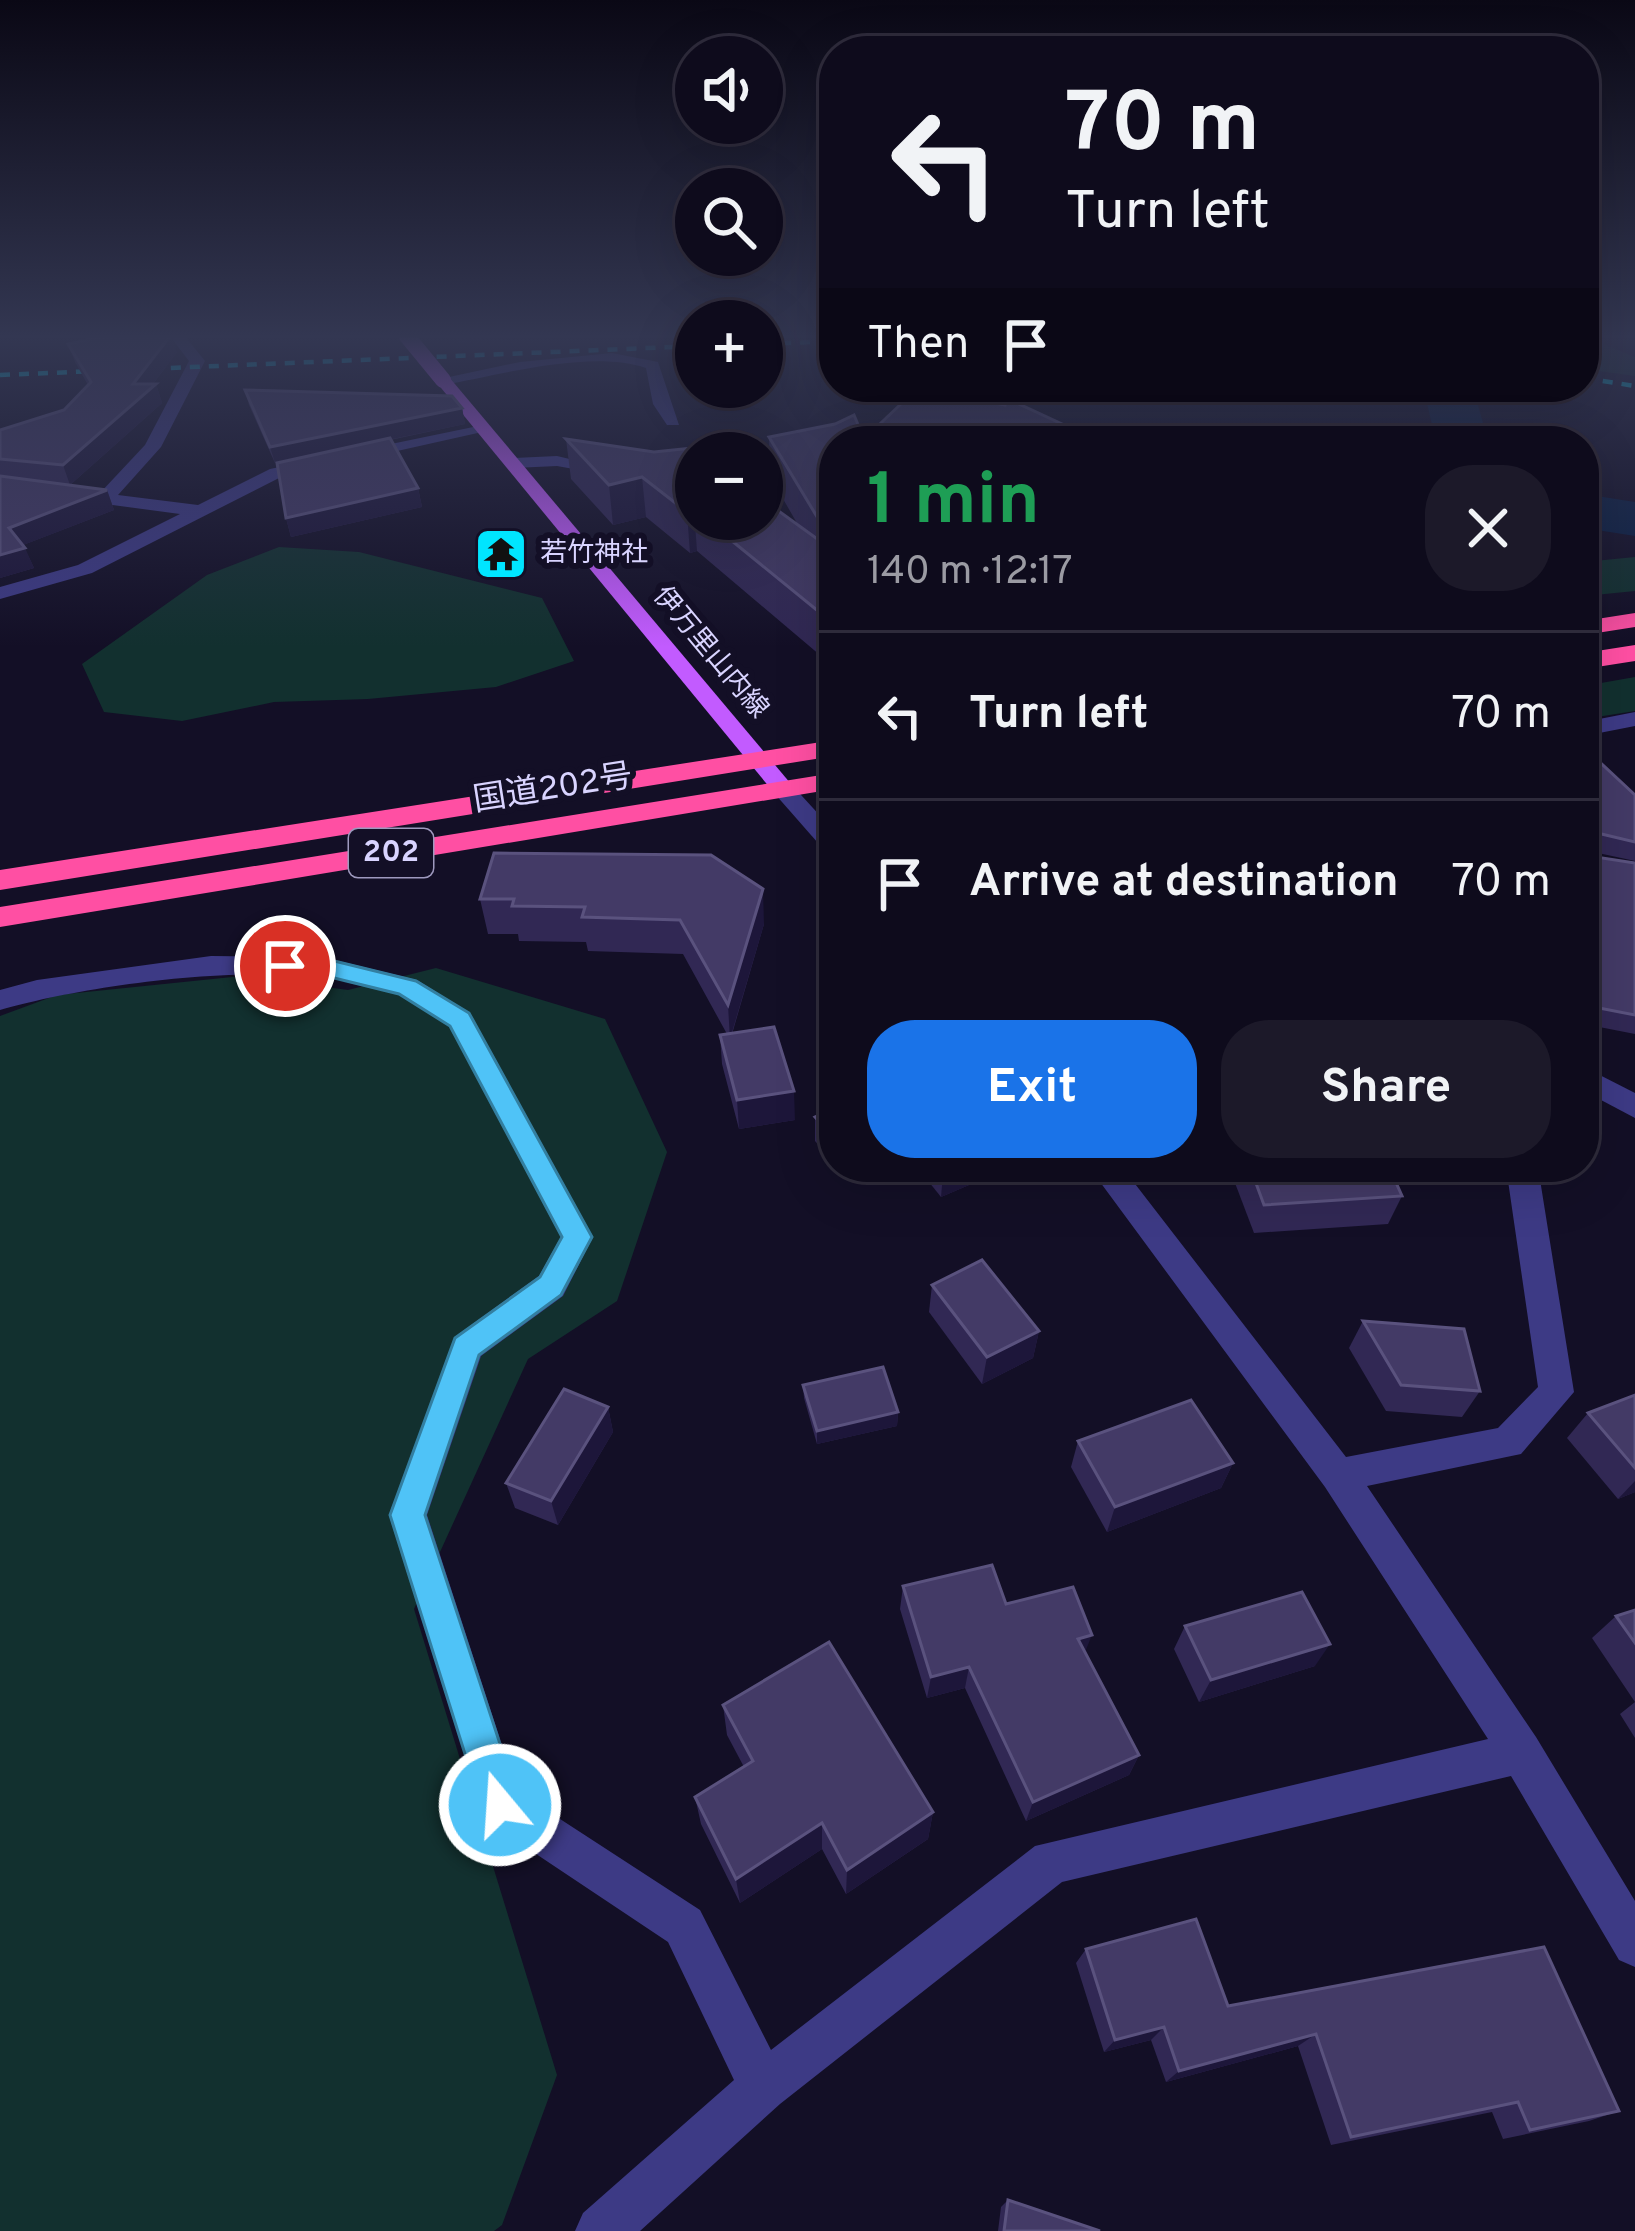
<!DOCTYPE html>
<meta charset="utf-8">
<style>
body{margin:0;font-family:Overpass,"Noto Sans JP",sans-serif;background:#1c1929;color:#f1f3f6;height:100vh;display:flex;flex-direction:column;font-size:45px;white-space:nowrap}
*{box-sizing:border-box;margin:0}
p{font-size:39px;color:#9b9ba3}
.icon{flex:none;width:66px;height:66px;fill:none;stroke:currentColor;stroke-width:2;stroke-linecap:round;stroke-linejoin:round}
.map{position:relative;flex:1;overflow:hidden}
.details{position:absolute;left:819px;top:426px;width:780px;height:756px;display:flex;flex-direction:column;background:#0e0b1c;border-radius:48px;box-shadow:0 12px 48px #0002,0 0 0 3px #2e2b3b}
.details>*{flex:none}
.hud{position:absolute;left:819px;top:36px;width:780px;height:366px;border-radius:48px;box-shadow:0 12px 48px #0002,0 0 0 3px #2e2b3b;background:#0e0b1c;color:#f1f3f6;overflow:hidden}
.tools{position:absolute;left:675px;top:36px;display:grid;gap:24px}
.tools a{display:grid;place-items:center;width:108px;height:108px;border-radius:50%;background:#0e0b1c;box-shadow:0 12px 48px #0002,0 0 0 3px #2e2b3b;font-size:60px}
.pin{position:absolute;display:grid;place-items:center;width:102px;height:102px;color:#fff;margin:-51px;border:6px solid #fff;border-radius:50%;box-shadow:0 3px 12px #0007}
.me{position:absolute;width:132px;margin:-66px;rotate:342deg;stroke-linejoin:round;filter:drop-shadow(0 0 9px #0008)}
.turn{display:flex;align-items:center;gap:42px;height:252px;padding:0 48px;font-size:54px}
.turn .icon{width:156px;height:156px;stroke-width:2.5}
.turn b{display:block;font-size:84px;line-height:102px}
.then{display:flex;align-items:center;height:114px;padding:0 48px;background:#0003;gap:24px;font-size:45px}
.round{display:grid;place-items:center;flex:none;width:126px;height:126px;border-radius:48px;background:#1c1929}
.summary{display:flex;align-items:center;justify-content:space-between;height:204px;padding:0 48px}
h1{font-size:72px;font-weight:700;line-height:90px;color:#1e9e55}
.cta{display:flex;gap:24px;margin-top:auto;padding:24px 48px}
.cta a{flex:1;height:138px;border-radius:48px;background:#1a73e8;color:#fff;font-size:48px;font-weight:700;line-height:138px;text-align:center}
.cta a+a{background:#1c1929;color:#f1f3f6}
ul{padding:0;list-style:none}
li{display:flex;align-items:center;gap:36px;height:168px;padding:0 48px;border-top:3px solid #2e2b3b}
li div{flex:1}
li b{display:block;font-size:45px}
li em{font-style:normal}
.map>svg:first-child{display:block}
</style>
<div class="map">
<svg width="1635" height="2231" viewBox="0 0 1635 2231">
<rect width="100%" height="100%" fill="#130f26"/>
<g fill="#12302f">
<polygon points="1584,336 1635,357 1635,376 1584,369"/>
<polygon points="279,547 359,552 542,598 574,661 496,687 368,699 274,702 182,721 104,712 82,664 207,575"/>
<polygon points="1635,557 1635,591 1595,595 1584,583 1584,562"/>
<polygon points="1635,677 1635,711 1584,719 1584,686"/>
<polygon points="436,968 605,1019 667,1152 617,1301 528,1359 414,1609 557,2075 502,2225 494,2231 0,2231 0,1016 57,995 242,976 348,990"/>
</g>
<g fill="none" stroke-linecap="round" stroke-linejoin="round">
<g fill="#0a1f44" fill-rule="evenodd">
<polygon points="1423,387 1473,387 1488,441 1436,441"/>
<polygon points="1584,494 1635,502 1635,536 1584,528"/>
</g>
<g fill="#3d3a85" fill-rule="evenodd">
<polygon points="169,335 184,335 205,361 161,447 118,495 198,505 270,469 483,425 491,430 281,477 92,573 0,599 0,587 78,565 180,514 0,490 0,480 100,493 145,445 189,361"/>
<path d="M 612,353 L 658,362 L 679,425 L 667,425 L 653,404 L 646,368 C 591,349 500,375 443,385 L 435,380 L 520,362 Z"/>
<polygon points="834,448 834,458 762,471 762,461"/>
<polygon points="557,456 616,470 607,475 557,466 514,468 505,463 514,458"/>
<polygon points="1635,712 1635,726 1584,736 1584,722"/>
<polygon points="783,782 791,784 834,831 834,854 825,851 775,794 771,789"/>
<path d="M 211,956 L 322,957 L 417,980 L 470,1013 L 593,1237 L 563,1296 L 481,1356 L 427,1515 L 517,1791 L 700,1910 L 771,2050 L 1035,1846 L 1488,1739 L 1325,1487 L 1089,1167 L 1122,1167 L 1346,1457 L 1498,1428 L 1538,1387 L 1506,1167 L 1538,1167 L 1574,1392 L 1521,1454 L 1367,1486 L 1536,1737 L 1635,1901 L 1635,1967 L 1619,1960 L 1511,1776 L 1062,1882 L 780,2104 L 640,2231 L 575,2231 L 583,2213 L 734,2080 L 668,1942 L 485,1820 L 389,1515 L 455,1337 L 539,1276 L 561,1237 C 534,1186 507,1135 480,1084 C 471,1067 463,1042 450,1027 C 372,940 101,981 0,1010 L 0,990 L 37,980 Z"/>
<polygon points="1584,1067 1635,1093 1635,1118 1584,1091"/>
</g>
<polygon fill="#c25bff" fill-rule="evenodd" points="437,377 449,377 791,784 791,794 775,794 437,383"/>
<g fill="#ff4fa3" fill-rule="evenodd">
<polygon points="1635,613 1635,627 1584,635 1584,621"/>
<polygon points="1635,645 1635,661 1584,669 1584,653"/>
<polygon points="834,740 834,756 0,890 0,870"/>
<polygon points="834,773 834,789 0,927 0,907"/>
</g>
<g stroke="#00e5ff" stroke-width="4.5" stroke-dasharray="10 9" stroke-linecap="butt">
<polyline points="762,344 834,341"/>
<polyline points="0,375 696,346"/>
<polyline points="1584,378 1635,386"/>
</g>
<polyline stroke="#c25bff" stroke-width="16" points="406,335 443,380"/>
</g>
<g fill="#312854">
<polygon points="68,344 177,352 153,384 156,384 162,403 70,485 27,480 107,490 114,510 23,545 34,568 0,578 0,430 64,410 88,385 75,362"/>
<polygon points="245,390 462,408 465,424 390,440 418,488 422,507 291,537 286,518 284,462 275,463 249,405"/>
<polygon points="769,437 864,439 1090,437 834,441 834,667 697,551 690,553 646,517 613,525 571,479 566,439 654,452 696,453 696,519 762,519 798,525 770,476"/>
<polygon points="1584,754 1635,795 1635,861 1589,851 1589,856 1635,864 1635,1034 1589,1025 1584,971"/>
<polygon points="494,853 764,924 732,1034 795,1120 739,1129 722,1064 720,1035 727,1034 683,954 588,951 586,942 519,941 518,934 488,934 480,899"/>
<polygon points="834,1108 834,1162 815,1141 815,1117"/>
<polygon points="838,1167 876,1167 849,1180"/>
<polygon points="917,1167 1004,1167 1004,1170 941,1197"/>
<polygon points="1241,1167 1389,1167 1402,1196 1388,1224 1254,1233 1235,1183"/>
<polygon points="932,1285 1039,1331 1033,1358 982,1384 929,1312"/>
<polygon points="1363,1321 1480,1391 1462,1417 1386,1411 1349,1348"/>
<polygon points="803,1385 898,1412 897,1426 817,1444 804,1398"/>
<polygon points="1635,1395 1635,1492 1618,1499 1567,1438 1588,1413"/>
<polygon points="608,1407 613,1432 558,1525 515,1508 506,1483"/>
<polygon points="1078,1441 1233,1463 1221,1488 1107,1532 1071,1467"/>
<polygon points="903,1586 1006,1604 1085,1652 1139,1755 1129,1775 1026,1821 965,1688 927,1698 900,1609"/>
<polygon points="1635,1610 1635,1738 1620,1714 1635,1702 1592,1638 1616,1616"/>
<polygon points="1185,1626 1315,1666 1199,1702 1174,1649"/>
<polygon points="723,1705 933,1812 928,1839 846,1894 822,1849 740,1903 701,1824 695,1797 744,1767 727,1735"/>
<polygon points="1086,1949 1228,2006 1619,2111 1589,2121 1503,2139 1492,2112 1331,2145 1298,2046 1166,2082 1151,2040 1104,2052 1076,1963"/>
<polygon points="1008,2200 1100,2231 998,2231 1001,2207"/>
</g>
<g fill="#1d163a">
<polygon points="171,335 177,352 146,393 156,384 162,403 70,485 63,465 133,384"/>
<polygon points="458,335 514,335 459,343"/>
<polygon points="462,408 465,424 275,463 270,447"/>
<polygon points="642,477 646,517 613,525 609,485"/>
<polygon points="418,488 422,507 291,537 286,518"/>
<polygon points="107,490 114,510 18,547 9,528"/>
<polygon points="694,510 697,551 690,553 687,512"/>
<polygon points="25,548 34,568 0,578 0,555"/>
<polygon points="763,889 764,924 730,1039 728,1005"/>
<polygon points="794,1091 795,1120 739,1129 737,1100"/>
<polygon points="850,1167 876,1167 849,1180"/>
<polygon points="960,1167 1004,1167 1004,1170 941,1197 943,1174"/>
<polygon points="1039,1331 1033,1358 982,1384 987,1357"/>
<polygon points="608,1407 613,1432 558,1525 551,1501"/>
<polygon points="898,1412 897,1426 817,1444 817,1431"/>
<polygon points="1233,1463 1221,1488 1107,1532 1115,1507"/>
<polygon points="1635,1481 1635,1492 1618,1499"/>
<polygon points="1092,1635 1083,1657 1078,1639"/>
<polygon points="1330,1644 1315,1666 1199,1702 1211,1680"/>
<polygon points="969,1667 965,1688 927,1698 931,1677"/>
<polygon points="1139,1755 1129,1775 1026,1821 1033,1802"/>
<polygon points="933,1812 928,1839 846,1894 847,1870"/>
<polygon points="822,1823 822,1849 740,1903 736,1879"/>
<polygon points="1164,2027 1151,2040 1104,2052 1115,2040"/>
<polygon points="1316,2034 1298,2046 1166,2082 1179,2071"/>
</g>
<g fill="#433a66" stroke="#5a527e" stroke-width="3">
<polygon points="111,335 171,335 133,384 156,384 63,465 0,459 0,430 64,410 91,382 68,344"/>
<polygon points="245,390 452,396 462,408 270,447"/>
<polygon points="940,393 1005,405 1006,398 1090,437 1078,441 834,441 834,545 769,437 835,424 854,415 864,439 903,402"/>
<polygon points="390,438 418,488 286,518 277,463"/>
<polygon points="566,439 654,452 692,448 699,453 696,453 696,512 694,510 687,512 642,477 609,485"/>
<polygon points="0,476 107,490 9,528 25,548 0,555"/>
<polygon points="762,499 834,551 834,624 705,519 762,519"/>
<polygon points="1590,753 1635,795 1635,842 1593,832 1588,837 1589,856 1635,863 1635,1015 1599,1008 1590,917 1584,916 1584,754"/>
<polygon points="494,853 711,855 763,889 728,1005 680,920 582,917 585,907 512,906 514,899 480,899"/>
<polygon points="774,1027 794,1091 737,1100 720,1035"/>
<polygon points="834,1108 834,1138 815,1117"/>
<polygon points="938,1167 960,1167 943,1174"/>
<polygon points="1250,1167 1389,1167 1402,1196 1264,1205"/>
<polygon points="982,1260 1039,1331 987,1357 932,1285"/>
<polygon points="1363,1321 1464,1329 1480,1391 1401,1385"/>
<polygon points="883,1367 898,1412 817,1431 803,1385"/>
<polygon points="564,1389 608,1407 551,1501 506,1483"/>
<polygon points="1635,1395 1635,1468 1588,1413"/>
<polygon points="1191,1400 1233,1463 1115,1507 1078,1441"/>
<polygon points="992,1565 1006,1604 1073,1587 1092,1635 1078,1639 1139,1755 1033,1802 969,1667 931,1677 903,1586"/>
<polygon points="1302,1592 1330,1644 1211,1680 1185,1626"/>
<polygon points="1635,1610 1635,1643 1616,1616"/>
<polygon points="829,1642 933,1812 847,1870 822,1823 736,1879 695,1797 753,1761 723,1705"/>
<polygon points="1196,1919 1228,2006 1544,1947 1619,2111 1530,2130 1518,2102 1351,2137 1316,2034 1179,2071 1164,2027 1115,2040 1086,1949"/>
<polygon points="1008,2200 1100,2231 1004,2231"/>
</g>
<linearGradient id="sky" x2="0" y2="1"><stop stop-color="#0a0815"/><stop offset="0.52" stop-color="#333752"/><stop offset="1" stop-color="#333752" stop-opacity="0"/></linearGradient>
<rect width="1635" height="647" fill="url(#sky)"/>
<polygon fill="#4fc3f7" stroke="#337fa1" stroke-width="3" points="285,958 322,958 416,981 469,1013 592,1237 561,1295 479,1355 425,1515 520,1805 514,1819 500,1825 486,1819 481,1805 390,1515 455,1338 540,1277 562,1237 450,1026 399,994 322,975 276,972 272,966"/>
<defs>
<g id="temple-square" transform="scale(2.7)"><rect x="-9" y="-9" width="18" height="18" rx="4" fill="#00e5ff" stroke="#130f26"/><path d="M0-6L5-2H3V0L6.5 2.5H4V6H1.5V3h-3V6H-4V2.5H-6.5L-3 0V-2H-5Z" fill="#111"/></g>
</defs>
<g fill-rule="evenodd">
<use href="#temple-square" x="501" y="554"/>
</g>
<g text-anchor="middle" dominant-baseline="central" stroke-width="12" stroke-linejoin="round" paint-order="stroke">
<g font-size="27" fill="#d9d4ff" stroke="#130f26" text-anchor="start">
<text x="540" y="554">若竹神社</text>
</g>
<g font-size="27" fill="#d9d4ff" stroke="#130f26">
<text transform="translate(710 653) rotate(50)">伊万里山内線</text>
</g>
<rect fill="#130f26" stroke="#9e99be" stroke-width="3" x="349" y="829" width="84" height="48" rx="9"/>
<g font-size="30" font-weight="bold" fill="#d9d4ff">
<text x="391" y="853">202</text>
</g>
<g font-size="33" fill="#d9d4ff" stroke="#130f26">
<text transform="translate(553 790) rotate(-9)">国道202号</text>
</g>
</g>
</svg>
<div class="tools">
<a><svg class="icon" aria-label="sound" viewBox="0 0 24 24"><path d="M4 9h4l5-4v14l-5-4H4zM17 9q2 3 0 6"/></svg></a>
<a><svg class="icon" aria-label="search" viewBox="0 0 24 24"><circle cx="10" cy="10" r="6"/><path d="M15 15l6 6"/></svg></a>
<a>+</a>
<a>−</a>
</div>
<div class="pin" style="left:285px;top:966px;background:#d93025"><svg class="icon" aria-label="arrive" viewBox="0 0 24 24"><path d="M6 21V4h12l-3 4 3 4H6"/></svg></div>
<svg class="me" style="left:500px;top:1805px" viewBox="-20 -20 40 40"><circle r="17" fill="#4fc3f7" stroke="#fff" stroke-width="3"/><path d="M0-11L8 9 0 5-8 9z" fill="#fff"/></svg>
<div class="hud">
<div class="turn"><svg class="icon" aria-label="left" viewBox="0 0 24 24"><path d="M17 20v-9H6M10 6l-5 5 5 5"/></svg><div><b>70 m</b>Turn left</div></div>
<div class="then">Then<svg class="icon" aria-label="arrive" viewBox="0 0 24 24"><path d="M6 21V4h12l-3 4 3 4H6"/></svg></div>
</div>
<section class="details">
<div class="summary"><div><h1>1 min</h1><p>140 m · 12:17</p></div><a class="round"><svg class="icon" aria-label="close" viewBox="0 0 24 24"><path d="M6 6l12 12M18 6L6 18"/></svg></a></div>
<ul>
<li><svg class="icon" aria-label="left" viewBox="0 0 24 24"><path d="M17 20v-9H6M10 6l-5 5 5 5"/></svg><div><b>Turn left</b></div><em>70 m</em></li>
<li><svg class="icon" aria-label="arrive" viewBox="0 0 24 24"><path d="M6 21V4h12l-3 4 3 4H6"/></svg><div><b>Arrive at destination</b></div><em>70 m</em></li>
</ul>
<div class="cta"><a>Exit</a><a>Share</a></div>
</section>
</div>
